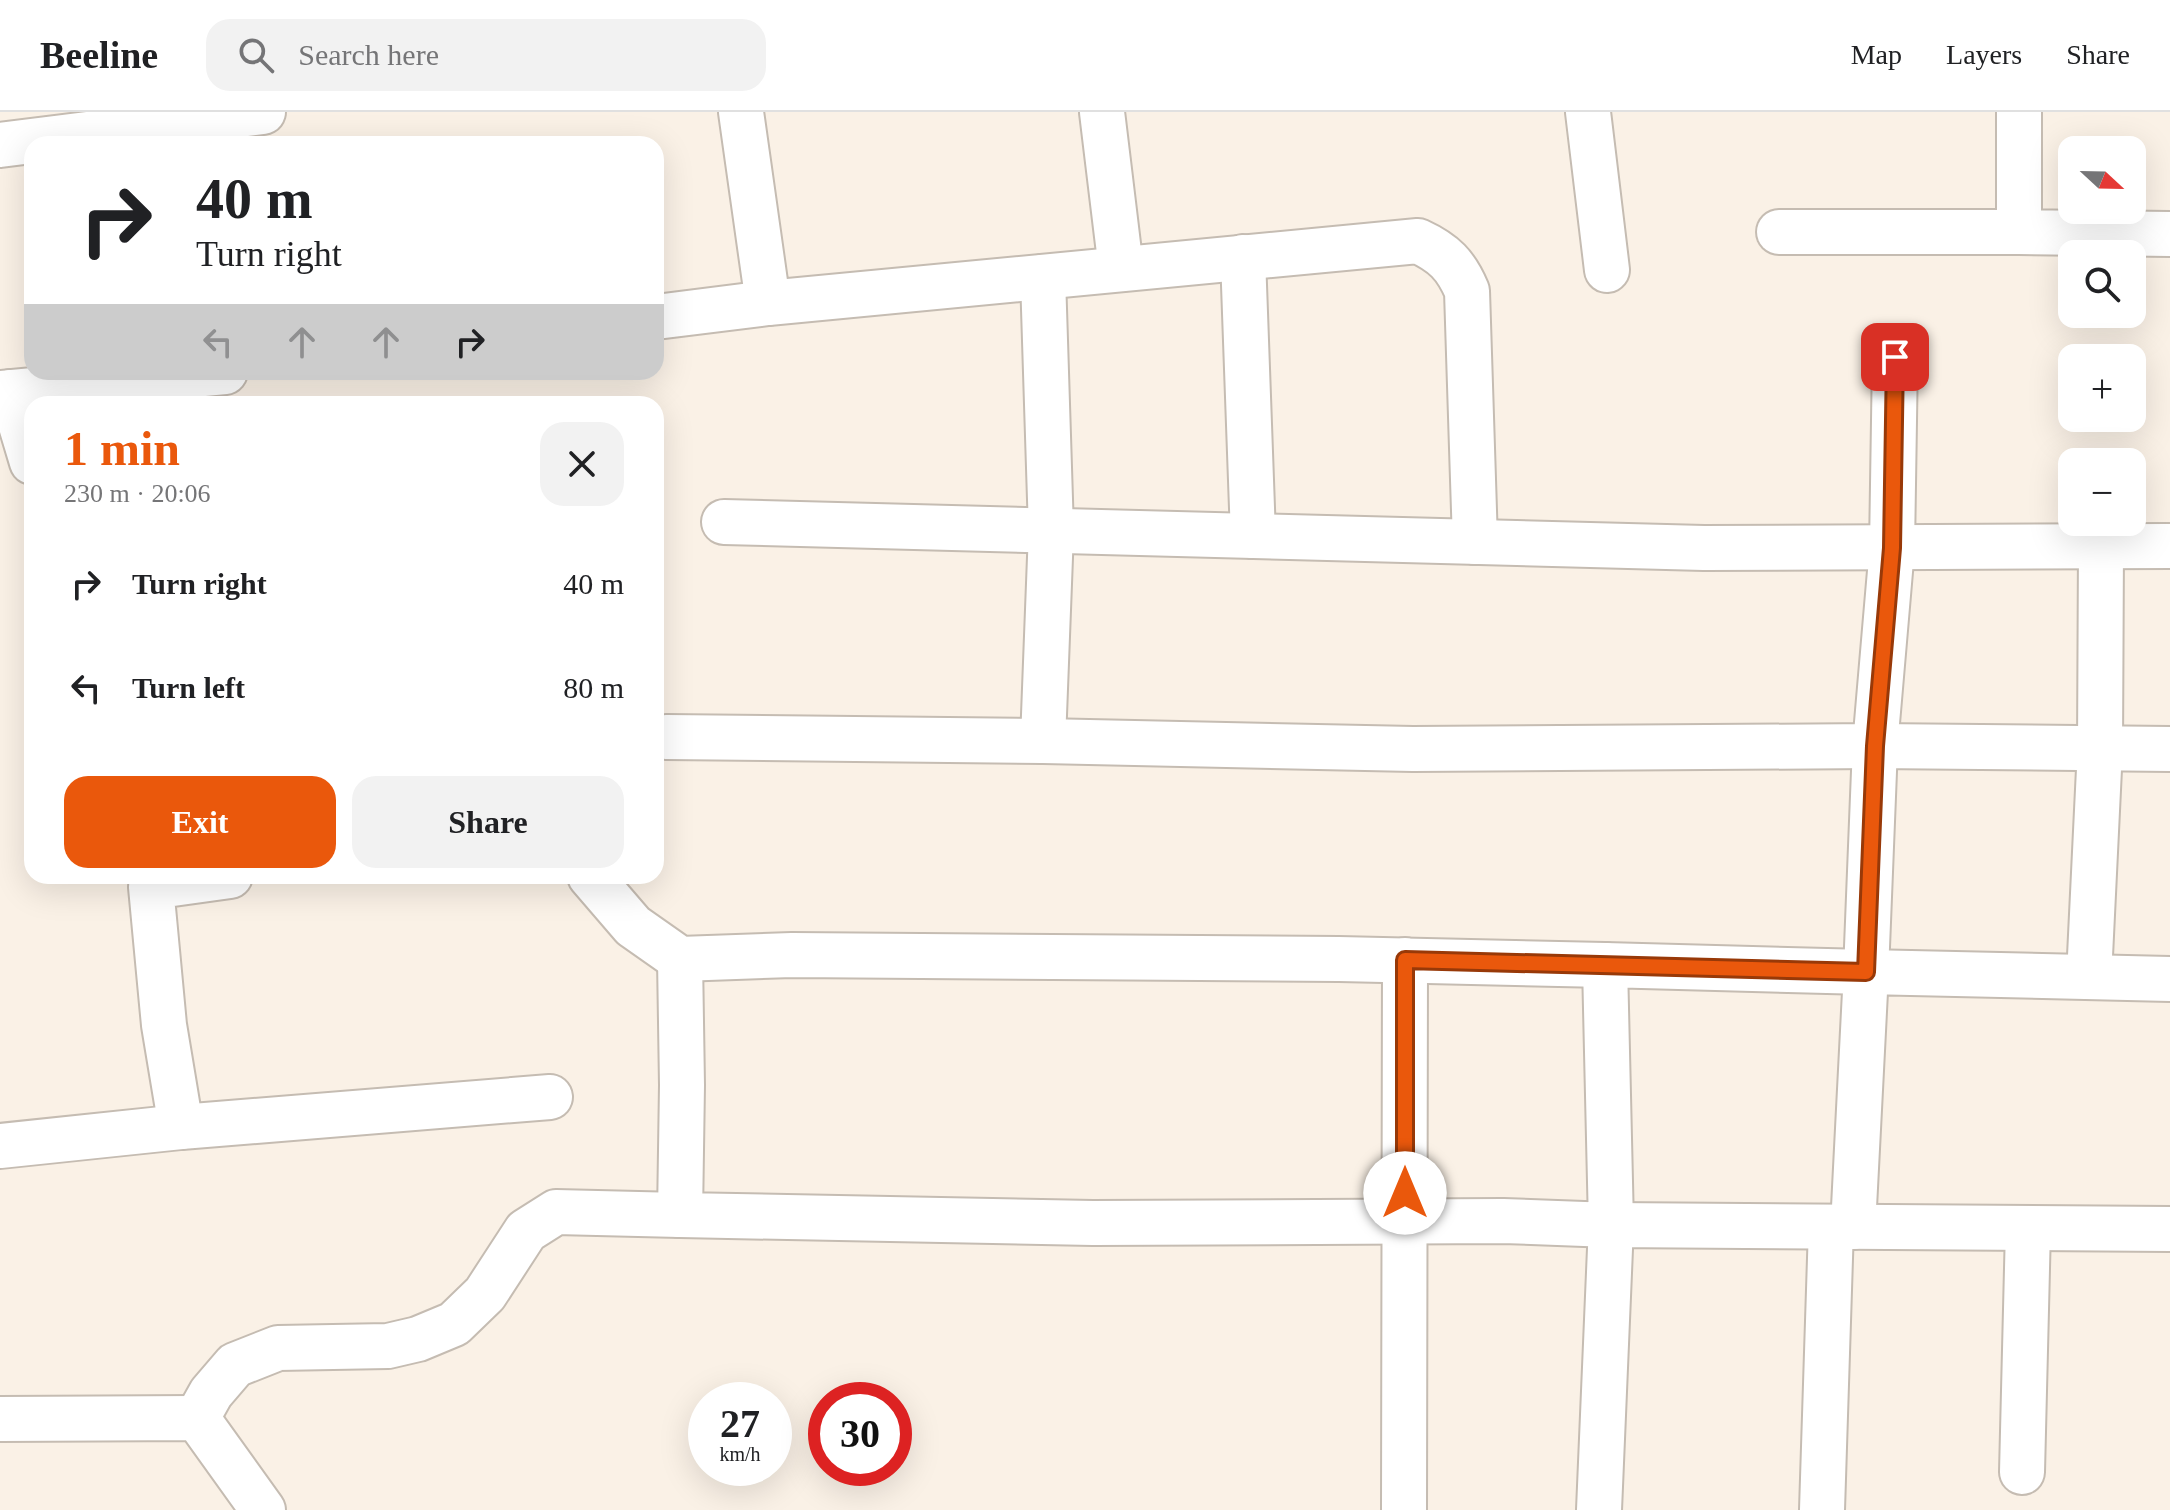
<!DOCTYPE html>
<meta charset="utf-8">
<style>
body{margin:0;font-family:Georgia,serif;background:#f2f2f2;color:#202124;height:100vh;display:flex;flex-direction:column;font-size:30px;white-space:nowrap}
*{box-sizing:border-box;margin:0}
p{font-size:26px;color:#757577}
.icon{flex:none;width:44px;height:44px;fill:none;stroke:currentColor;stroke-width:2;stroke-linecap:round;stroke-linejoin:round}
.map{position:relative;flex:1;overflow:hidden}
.drawer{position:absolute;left:24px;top:284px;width:640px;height:488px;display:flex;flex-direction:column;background:#fff;border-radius:24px;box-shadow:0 8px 32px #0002}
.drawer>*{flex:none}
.hud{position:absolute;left:24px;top:24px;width:640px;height:244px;border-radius:24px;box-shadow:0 8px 32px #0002;background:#fff;color:#202124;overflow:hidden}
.needle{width:52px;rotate:112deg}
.controls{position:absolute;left:2058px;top:24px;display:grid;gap:16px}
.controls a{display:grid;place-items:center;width:88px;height:88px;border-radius:16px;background:#fff;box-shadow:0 8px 32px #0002;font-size:40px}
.speed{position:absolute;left:688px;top:1270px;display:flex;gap:16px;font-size:40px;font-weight:700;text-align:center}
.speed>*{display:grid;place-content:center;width:104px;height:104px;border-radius:50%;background:#fff;box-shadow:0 8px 32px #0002;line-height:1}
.speed small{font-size:20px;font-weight:400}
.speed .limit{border:12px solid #d22;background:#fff;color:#111}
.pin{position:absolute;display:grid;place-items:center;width:68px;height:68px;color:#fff;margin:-34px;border-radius:16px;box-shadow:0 4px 12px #0006}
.me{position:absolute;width:88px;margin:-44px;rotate:0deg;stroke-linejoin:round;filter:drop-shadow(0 0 6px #0008)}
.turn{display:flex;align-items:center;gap:28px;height:168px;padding:0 40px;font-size:36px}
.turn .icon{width:104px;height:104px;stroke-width:2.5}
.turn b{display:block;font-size:56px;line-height:68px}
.lanes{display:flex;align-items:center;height:76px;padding:0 40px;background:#0003;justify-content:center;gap:40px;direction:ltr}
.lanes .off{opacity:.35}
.round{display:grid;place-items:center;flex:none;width:84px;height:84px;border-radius:24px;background:#f2f2f2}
.summary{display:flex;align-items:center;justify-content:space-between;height:136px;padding:0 40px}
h1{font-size:48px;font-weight:700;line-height:60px;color:#ea580c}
.action{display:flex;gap:16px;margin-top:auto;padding:16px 40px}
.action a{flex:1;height:92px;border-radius:24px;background:#ea580c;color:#fff;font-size:32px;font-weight:700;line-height:92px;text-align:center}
.action a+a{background:#f2f2f2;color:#202124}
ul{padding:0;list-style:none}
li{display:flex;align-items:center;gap:24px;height:104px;padding:0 40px}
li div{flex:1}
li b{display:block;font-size:30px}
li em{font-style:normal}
header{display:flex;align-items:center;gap:48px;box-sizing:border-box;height:112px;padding:0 40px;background:#fff;border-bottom:2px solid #e0e0e0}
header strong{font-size:38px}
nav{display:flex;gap:44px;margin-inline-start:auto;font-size:28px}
.search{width:560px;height:72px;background:#f2f2f2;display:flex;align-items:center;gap:20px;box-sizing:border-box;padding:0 28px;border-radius:24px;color:#757577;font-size:30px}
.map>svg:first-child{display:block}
</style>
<header>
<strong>Beeline</strong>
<div class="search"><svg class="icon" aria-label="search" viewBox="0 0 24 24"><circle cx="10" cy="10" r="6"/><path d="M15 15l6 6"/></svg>Search here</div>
<nav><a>Map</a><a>Layers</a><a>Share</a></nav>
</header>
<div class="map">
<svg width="2170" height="1398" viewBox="0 0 2170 1398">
<rect width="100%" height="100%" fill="#faf1e6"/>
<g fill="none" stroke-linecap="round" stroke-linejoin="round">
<g stroke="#c5bcb2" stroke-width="48">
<g id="minor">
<path d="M 741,0 L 768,191 L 1418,129 C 1444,141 1456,153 1467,179 L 1475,430"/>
<polyline points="1102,0 1121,157"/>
<polyline points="1588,0 1607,158"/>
<polyline points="2019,0 2019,120 2170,122"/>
<polyline points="0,33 263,0"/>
<polyline points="1779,120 2019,120"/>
<polyline points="1243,145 1253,424"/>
<polyline points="656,205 768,191"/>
<polyline points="11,280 32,350"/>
<polyline points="0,281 225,260"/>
<polyline points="724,410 1704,436 2170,434"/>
<polyline points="666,625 1043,629 1051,419 1043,165"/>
<polyline points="1043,629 1413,637 1875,634 1892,436 1895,245"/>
<polyline points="590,764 633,814 680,847 792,843 1339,847 1605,853"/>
<polyline points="680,847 682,973 680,1103 1093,1111 1503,1109 1611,1113 1605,853 1866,860 1875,634 2170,637"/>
<polyline points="2089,865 2100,636 2101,434"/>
<polyline points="181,1015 550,985"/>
<polyline points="0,1034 181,1015 164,913 151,775 230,764"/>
<polyline points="1853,1115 1866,860 2170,867"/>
<polyline points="197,1306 211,1281 235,1253 278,1236 388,1234 418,1227 454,1212 485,1182 526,1119 556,1100 680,1103"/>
<polyline points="0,1307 197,1306 263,1398"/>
<polyline points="2022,1360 2028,1116"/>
<polyline points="1404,1398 1405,848"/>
<polyline points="1599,1398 1611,1113 2170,1117"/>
<polyline points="1822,1398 1831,1115"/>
</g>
</g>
<use href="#minor" stroke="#fff" stroke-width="44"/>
</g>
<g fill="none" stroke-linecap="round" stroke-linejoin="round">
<g stroke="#983908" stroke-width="20">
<polyline id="route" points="1405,1081 1405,848 1866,860 1875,634 1892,436 1895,245"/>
</g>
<use href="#route" stroke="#ea580c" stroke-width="14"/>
</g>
</svg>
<div class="controls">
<a><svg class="needle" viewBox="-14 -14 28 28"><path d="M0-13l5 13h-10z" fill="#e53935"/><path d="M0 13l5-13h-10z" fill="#757577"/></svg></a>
<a><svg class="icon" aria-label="search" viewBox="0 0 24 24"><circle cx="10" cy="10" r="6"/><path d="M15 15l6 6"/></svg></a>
<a>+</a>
<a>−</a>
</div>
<div class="speed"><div>27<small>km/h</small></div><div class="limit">30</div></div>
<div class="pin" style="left:1895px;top:245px;background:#d93025"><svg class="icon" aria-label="arrive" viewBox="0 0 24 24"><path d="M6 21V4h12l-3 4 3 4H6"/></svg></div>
<svg class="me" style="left:1405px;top:1081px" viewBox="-20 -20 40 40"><circle r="19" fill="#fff"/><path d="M0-13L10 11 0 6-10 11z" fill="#ea580c"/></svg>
<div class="hud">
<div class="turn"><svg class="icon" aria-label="right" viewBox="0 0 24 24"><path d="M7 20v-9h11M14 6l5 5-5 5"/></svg><div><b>40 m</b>Turn right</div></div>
<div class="lanes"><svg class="icon off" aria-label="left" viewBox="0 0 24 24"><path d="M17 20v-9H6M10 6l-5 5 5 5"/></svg><svg class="icon off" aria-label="ahead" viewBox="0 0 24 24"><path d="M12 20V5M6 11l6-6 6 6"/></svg><svg class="icon off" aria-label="ahead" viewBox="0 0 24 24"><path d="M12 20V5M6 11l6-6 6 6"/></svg><svg class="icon" aria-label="right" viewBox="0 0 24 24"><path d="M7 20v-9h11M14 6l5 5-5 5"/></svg></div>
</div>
<section class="drawer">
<div class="summary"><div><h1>1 min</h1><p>230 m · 20:06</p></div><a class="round"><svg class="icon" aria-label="close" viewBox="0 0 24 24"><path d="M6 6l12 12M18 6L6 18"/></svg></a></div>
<ul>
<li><svg class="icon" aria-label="right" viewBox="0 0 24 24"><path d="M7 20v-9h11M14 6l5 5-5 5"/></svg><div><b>Turn right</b></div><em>40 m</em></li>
<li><svg class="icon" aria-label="left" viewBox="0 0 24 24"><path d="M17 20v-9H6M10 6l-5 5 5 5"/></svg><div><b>Turn left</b></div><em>80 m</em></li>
</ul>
<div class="action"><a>Exit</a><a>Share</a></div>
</section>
</div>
